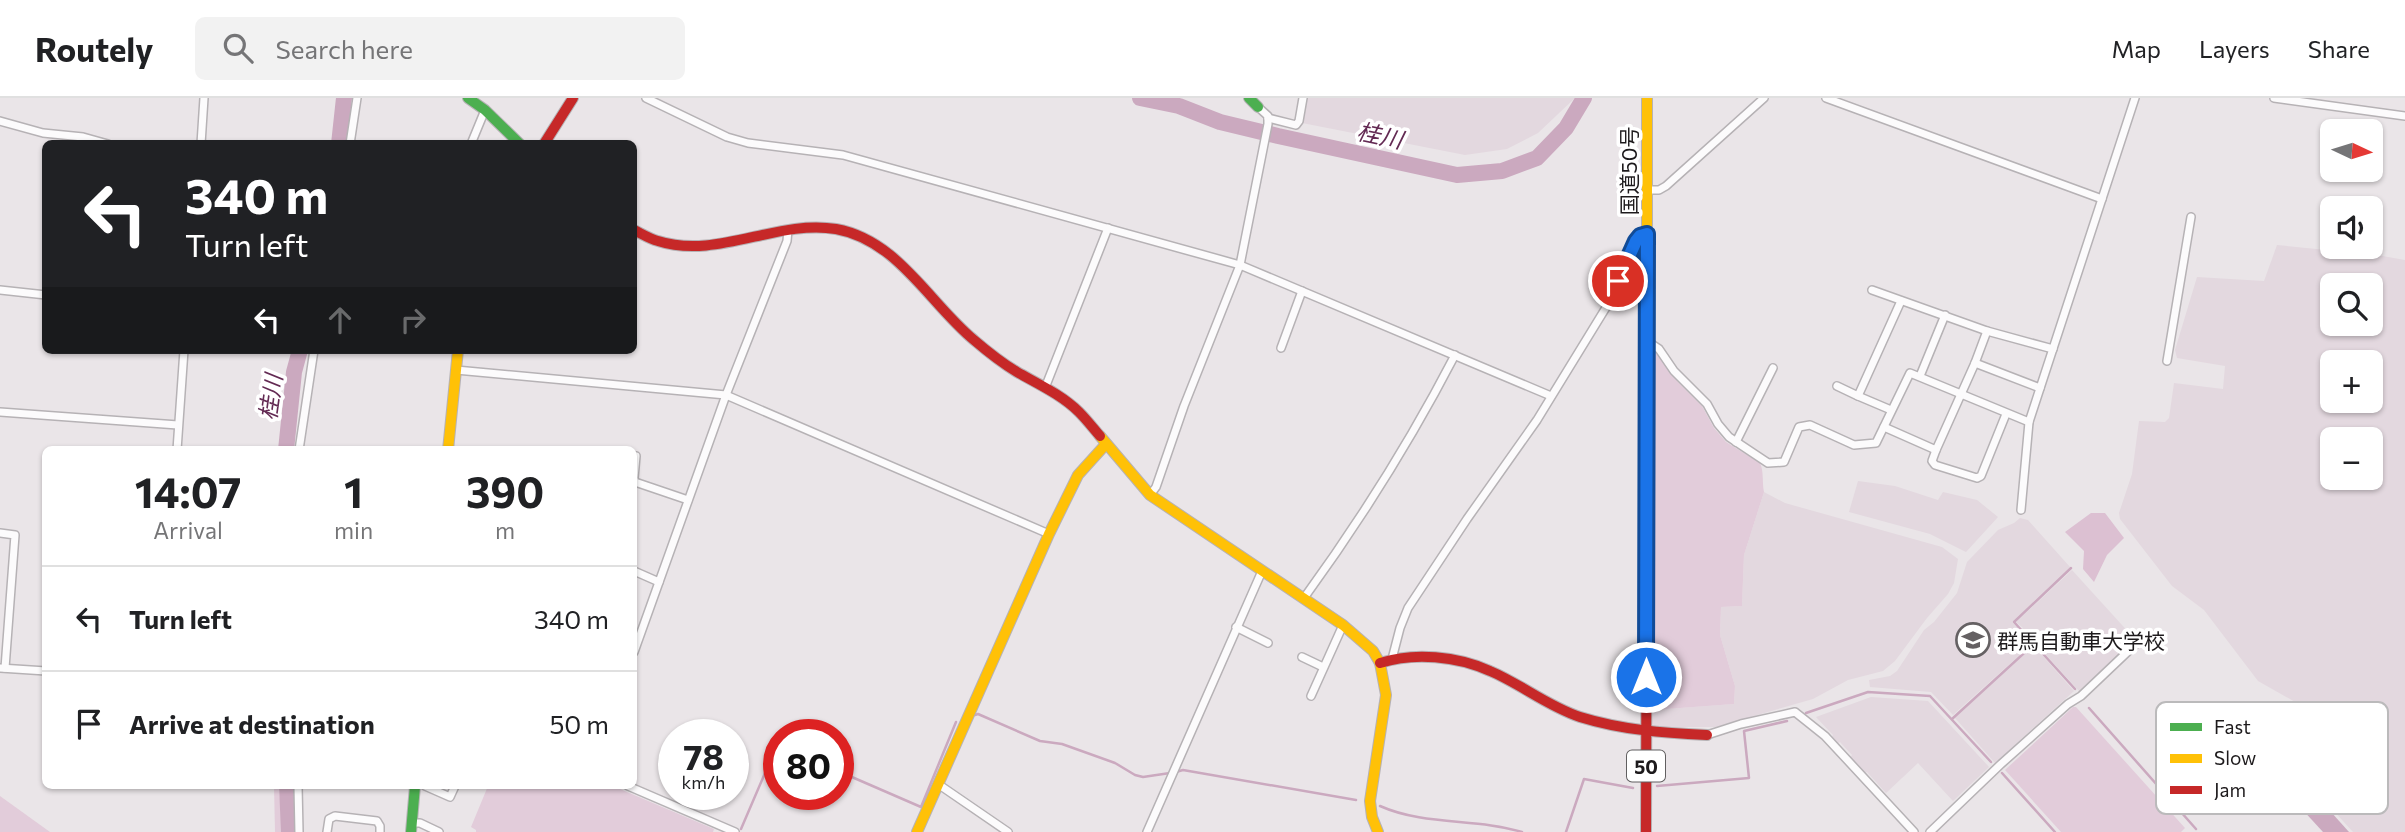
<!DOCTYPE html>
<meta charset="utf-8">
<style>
body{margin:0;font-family:Commissioner,"Noto Sans JP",sans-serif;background:#f2f2f2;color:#202124;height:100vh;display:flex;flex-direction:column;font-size:26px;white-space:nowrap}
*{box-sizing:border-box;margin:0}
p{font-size:23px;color:#757577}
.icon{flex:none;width:38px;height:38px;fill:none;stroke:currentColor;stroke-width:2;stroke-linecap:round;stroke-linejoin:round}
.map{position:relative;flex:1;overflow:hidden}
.side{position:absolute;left:42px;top:348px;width:595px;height:343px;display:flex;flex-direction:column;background:#fff;border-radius:10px;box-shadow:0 2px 5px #0004}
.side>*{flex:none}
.banner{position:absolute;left:42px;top:42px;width:595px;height:214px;border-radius:10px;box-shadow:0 2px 5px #0004;background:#202124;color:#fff;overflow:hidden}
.needle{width:46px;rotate:94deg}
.fabs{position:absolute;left:2320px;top:21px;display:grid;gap:14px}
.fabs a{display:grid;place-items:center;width:63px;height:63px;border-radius:10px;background:#fff;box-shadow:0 2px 5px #0004;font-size:35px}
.speed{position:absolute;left:658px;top:621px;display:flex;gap:14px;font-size:35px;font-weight:700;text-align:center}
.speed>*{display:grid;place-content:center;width:91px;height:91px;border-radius:50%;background:#fff;box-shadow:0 2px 5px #0004;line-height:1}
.speed small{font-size:18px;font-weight:400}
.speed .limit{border:10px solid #d22;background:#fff;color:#111}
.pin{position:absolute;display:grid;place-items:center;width:60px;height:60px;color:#fff;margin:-30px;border:4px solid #fff;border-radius:50%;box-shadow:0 2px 7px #0007}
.me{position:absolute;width:77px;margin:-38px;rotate:0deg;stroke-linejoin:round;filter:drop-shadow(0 0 5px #0008)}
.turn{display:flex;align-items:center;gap:24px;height:147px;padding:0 28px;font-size:32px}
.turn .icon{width:91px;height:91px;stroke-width:2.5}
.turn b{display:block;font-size:49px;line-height:60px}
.lanes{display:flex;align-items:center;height:66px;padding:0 28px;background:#0003;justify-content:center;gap:35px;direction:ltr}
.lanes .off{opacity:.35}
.eta{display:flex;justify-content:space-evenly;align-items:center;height:119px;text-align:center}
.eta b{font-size:42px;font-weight:700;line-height:49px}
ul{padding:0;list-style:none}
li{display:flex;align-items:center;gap:21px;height:105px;padding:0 28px;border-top:2px solid #e0e0e0}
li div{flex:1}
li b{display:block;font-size:26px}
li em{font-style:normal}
header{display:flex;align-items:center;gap:42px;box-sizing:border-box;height:98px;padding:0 35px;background:#fff;border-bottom:2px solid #e0e0e0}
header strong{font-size:33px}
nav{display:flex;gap:38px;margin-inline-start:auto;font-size:24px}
.search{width:490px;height:63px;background:#f2f2f2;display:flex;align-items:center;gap:18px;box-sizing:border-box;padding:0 24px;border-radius:10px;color:#757577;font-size:26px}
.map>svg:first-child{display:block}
</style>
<header>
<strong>Routely</strong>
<div class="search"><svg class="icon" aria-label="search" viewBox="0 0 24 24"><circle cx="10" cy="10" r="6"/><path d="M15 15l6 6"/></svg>Search here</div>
<nav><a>Map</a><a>Layers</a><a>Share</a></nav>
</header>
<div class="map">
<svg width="2405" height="734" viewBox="0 0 2405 734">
<rect width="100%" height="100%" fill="#eae5e8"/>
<g fill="#e3d8df" fill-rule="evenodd">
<polygon points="1306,0 1575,0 1538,35 1507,51 1465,57 1302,25"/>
<path d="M 2277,147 L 2377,157 L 2405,162 L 2405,734 L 2353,734 L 2268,641 L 2285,624 L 2298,614 L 2297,605 L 2258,583 L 2204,512 L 2172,488 L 2120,421 L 2119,415 L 2132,376 L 2139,323 L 2165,324 L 2169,320 L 2174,285 L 2223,291 L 2225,268 L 2177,260 L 2175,252 L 2197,179 L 2264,183 ZM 2333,187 L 2371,187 L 2371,226 L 2333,226 ZM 2371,264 L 2371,303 L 2333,303 L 2333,264 ZM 2371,341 L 2371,380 L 2333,380 L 2333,341 Z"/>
<polygon points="1858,383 1895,388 1938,402 1943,394 1977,402 1998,419 1966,454 1930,436 1849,414"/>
<polygon points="1764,394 1785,405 1942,449 1958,461 1954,485 1948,496 1927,520 1895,563 1883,573 1848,582 1813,601 1716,629 1655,629 1652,625 1653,612 1734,606 1735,588 1720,537 1721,509 1742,508 1744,457"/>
<polygon points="2020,420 2028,422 2070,469 2012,524 2020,533 2023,530 2016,524 2072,472 2132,538 2131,545 2079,593 2025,534 2023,536 2031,546 2025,552 2027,554 2034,548 2074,593 1995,665 1955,620 2025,556 2023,554 1953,617 1931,594 1870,589 1869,582 1890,578 1897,573 1924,532 1934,524 1957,495 1967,464 1998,432 2014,425"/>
<polygon points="1871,599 1928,603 1989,669 1953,703 1918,665 1886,695 1867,674 1864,676 1850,660 1852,657 1840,644 1837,646 1832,639 1833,637 1816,619"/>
</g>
<g fill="#e2ccda">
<path d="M 1654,255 L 1657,255 L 1678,284 L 1702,308 L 1714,330 L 1726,344 L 1760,365 C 1764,373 1762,385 1764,394 L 1744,457 L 1742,508 L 1721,509 L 1720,537 L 1735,588 L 1734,606 L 1653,612 L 1658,575 L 1653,543 Z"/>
<polygon points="2073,609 2076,609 2185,730 2181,734 2061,734 2005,672"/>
<polygon points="274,688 279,688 282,734 275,734"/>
<polygon points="488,688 613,688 714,731 713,734 476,734 476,732 471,729"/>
<polygon points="0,698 50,734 0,734"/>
</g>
<polygon fill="#dcc0d2" points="2091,415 2105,415 2124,440 2107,457 2094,484 2083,471 2084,453 2065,434"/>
<polygon fill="#cba9bf" points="2265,643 2268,644 2349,734 2323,734 2252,657 2252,654"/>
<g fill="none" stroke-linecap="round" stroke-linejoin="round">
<g stroke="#cba9bf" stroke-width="2.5">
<polyline points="2034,546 2014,524 2071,470"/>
<polyline points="2089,610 2196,731"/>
<polyline points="1806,615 1868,594 1930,598 1991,664"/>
<polyline points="975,617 978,616 1040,643 1062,646 1115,665 1135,677 1143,679 1170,675"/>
<polyline points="1952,621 2034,546 2075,591"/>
<polyline points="838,673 921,709 956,624"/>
<polyline points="1176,674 1183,672 1356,702"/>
<polyline points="2002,675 2055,734"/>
<polyline points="1657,688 1749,680 1744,633 1787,623"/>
<path d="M 1380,708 C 1425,728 1476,720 1522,734"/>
<polyline points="741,731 777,647 779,648"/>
<polyline points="1566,734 1584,681 1633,690"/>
</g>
<g stroke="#cba9bf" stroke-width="16">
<polyline points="1140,0 1179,8 1220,24 1278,38 1457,77 1502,73 1537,60 1566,30 1584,0"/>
<polyline points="339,46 344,0"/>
<polyline points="286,352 294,274 300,252"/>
<polyline points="287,688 289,734"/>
</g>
<g stroke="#b6b2b5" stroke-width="10">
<g id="street">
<polyline points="646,0 727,39 748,45 843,57 1240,167 1551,298"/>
<polyline points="1826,0 2102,101"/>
<polyline points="2274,0 2405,18"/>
<polyline points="1268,20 1296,27 1299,23 1303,0"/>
<polyline points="0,23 43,35 83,39 108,46"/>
<polyline points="201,46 204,0"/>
<polyline points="350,46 357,0"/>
<polyline points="471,46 485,12"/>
<polyline points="1647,92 1659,92 1666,88 1764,0"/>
<polyline points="0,192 46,197"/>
<polyline points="1872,192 1987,233 2053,251"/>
<polyline points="1987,233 1975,265 1936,352 1932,363 1935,367 1977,380 1981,378 2006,316"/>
<polyline points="1647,243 1659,251 1674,273 1707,306 1718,326 1729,339 1768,365 1784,364 1799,329 1810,327 1854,347 1876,345 1910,275 2029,324"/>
<polyline points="1281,250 1302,193"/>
<polyline points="2167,263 2191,119"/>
<polyline points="1975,265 2040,290"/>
<polyline points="456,272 726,297 1049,436"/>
<polyline points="1920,278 1945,217"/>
<polyline points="1837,288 1858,298"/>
<polyline points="1045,290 1108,130"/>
<polyline points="1891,312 1858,298 1901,203"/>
<polyline points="0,314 178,327"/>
<polyline points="1884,329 1936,352"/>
<polyline points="1736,344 1773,270"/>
<polyline points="177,352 184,252"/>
<polyline points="299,352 314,252"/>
<polyline points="636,358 634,380 635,384 688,402"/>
<polyline points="1150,397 1156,389 1184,308 1240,167 1268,26 1268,18 1258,9"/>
<polyline points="2021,412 2029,324 2135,0"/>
<polyline points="0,435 15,437 5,570"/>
<polyline points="634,473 659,484"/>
<path d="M 1304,500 C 1360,423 1411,342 1455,257"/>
<polyline points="1236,529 1268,545"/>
<polyline points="634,554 726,297 787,143 788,132"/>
<polyline points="1302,559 1323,569"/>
<polyline points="1392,561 1400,530 1408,510 1467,421 1537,322 1610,203 1636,143 1640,137 1647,136"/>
<polyline points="0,570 46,573"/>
<polyline points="1311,598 1343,527"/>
<polyline points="1707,637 1741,626 1795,614 1825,638 1914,734"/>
<polyline points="938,686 1008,734"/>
<polyline points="298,688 299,734"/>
<polyline points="425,688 450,699 455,688"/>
<polyline points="628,688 735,734"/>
<polyline points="411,725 420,725 439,734"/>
<polyline points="327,734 329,721 335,718 377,723 380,728 380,734"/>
<polyline points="1147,734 1262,473"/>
<polyline points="1930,734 2001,666 2068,606 2081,598 2140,542"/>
</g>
</g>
<g stroke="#b6b2b5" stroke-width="12">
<g id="fast">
<polyline points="468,0 485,12 520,46"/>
<polyline points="1249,0 1258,9"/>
<polyline points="411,734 415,688"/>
</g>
</g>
<g stroke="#b6b2b5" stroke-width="12">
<g id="slow">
<polyline points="1100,338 1150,397 1343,527 1373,553 1380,565 1386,597 1370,703 1372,719 1378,734"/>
<polyline points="1647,351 1647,0"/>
<polyline points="448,352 458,252"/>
<polyline points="917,734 1049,436 1078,377 1106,346"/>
</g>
</g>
<g stroke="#b6b2b5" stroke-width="12">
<g id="jam">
<polyline points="544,46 573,0"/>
<path d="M 634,132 C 642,136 650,141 658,143 C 717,162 777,121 836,131 C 898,142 930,206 974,242 C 988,254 1002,265 1017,274 C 1038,286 1062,297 1079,314 C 1087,322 1093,330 1100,338"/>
<path d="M 1380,565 C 1414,554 1457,558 1490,573 C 1521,586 1547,608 1580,619 C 1622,632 1664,635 1707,637"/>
<polyline points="1646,734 1647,351"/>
</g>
</g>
<use href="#street" stroke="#fcfbfc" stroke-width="7"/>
<use href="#fast" stroke="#4caf50" stroke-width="10"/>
<use href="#slow" stroke="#ffc107" stroke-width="10"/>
<use href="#jam" stroke="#c62828" stroke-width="10"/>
</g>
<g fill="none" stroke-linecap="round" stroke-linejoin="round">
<g stroke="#114b97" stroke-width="18">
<polyline id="route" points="1618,183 1636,143 1640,138 1647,136 1646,579"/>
</g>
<use href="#route" stroke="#1a73e8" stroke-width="12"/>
</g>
<defs>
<g id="university-ring" transform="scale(1.75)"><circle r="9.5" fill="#fff" stroke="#656163" stroke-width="1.5"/><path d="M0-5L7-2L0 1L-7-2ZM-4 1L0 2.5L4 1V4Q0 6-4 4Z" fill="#656163"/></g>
</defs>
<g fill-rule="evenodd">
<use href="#university-ring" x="1973" y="542"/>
</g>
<g text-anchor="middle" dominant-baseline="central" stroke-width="7" stroke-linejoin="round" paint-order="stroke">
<rect fill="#fff" stroke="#615f60" stroke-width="2" x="1627" y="652.5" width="38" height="31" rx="5"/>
<g font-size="19" font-weight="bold" fill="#1d1a1c">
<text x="1646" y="668">50</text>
</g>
<g font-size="21" fill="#1d1a1c" stroke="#fff">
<text transform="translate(1628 73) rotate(-90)">国道50号</text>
</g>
<g font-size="21" fill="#1d1a1c" stroke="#fff" text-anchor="start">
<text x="1997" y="542">群馬自動車大学校</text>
</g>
<g font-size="23" font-style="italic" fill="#632a53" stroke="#fff">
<text transform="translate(1380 37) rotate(12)">桂川</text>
<text transform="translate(270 299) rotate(-82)">桂川</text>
</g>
</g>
<rect x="2156" y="604" width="232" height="112" rx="10" fill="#fff" stroke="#bbbabb" stroke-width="2"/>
<rect x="2170" y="625" width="32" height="8" fill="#4caf50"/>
<rect x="2170" y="656" width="32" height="9" fill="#ffc107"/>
<rect x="2170" y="688" width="32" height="8" fill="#c62828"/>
<g font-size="19" fill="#1d1a1c">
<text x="2214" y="636">Fast</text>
<text x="2214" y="667">Slow</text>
<text x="2214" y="699">Jam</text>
</g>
</svg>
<div class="fabs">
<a><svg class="needle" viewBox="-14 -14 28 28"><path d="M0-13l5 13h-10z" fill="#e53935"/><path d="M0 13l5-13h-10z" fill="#757577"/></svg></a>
<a><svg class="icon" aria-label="sound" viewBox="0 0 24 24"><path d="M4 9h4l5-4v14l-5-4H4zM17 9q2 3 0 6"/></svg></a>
<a><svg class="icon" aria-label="search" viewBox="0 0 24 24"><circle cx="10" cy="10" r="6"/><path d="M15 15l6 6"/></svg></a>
<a>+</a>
<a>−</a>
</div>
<div class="speed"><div>78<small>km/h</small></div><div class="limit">80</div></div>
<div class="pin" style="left:1618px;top:183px;background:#d93025"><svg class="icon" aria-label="arrive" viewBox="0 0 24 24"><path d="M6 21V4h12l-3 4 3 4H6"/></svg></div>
<svg class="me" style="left:1646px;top:579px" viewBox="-20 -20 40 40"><circle r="17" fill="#1a73e8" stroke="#fff" stroke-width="3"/><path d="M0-11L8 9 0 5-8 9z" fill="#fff"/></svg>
<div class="banner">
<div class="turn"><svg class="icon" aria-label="left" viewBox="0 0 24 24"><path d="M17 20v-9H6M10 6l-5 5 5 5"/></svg><div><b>340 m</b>Turn left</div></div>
<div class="lanes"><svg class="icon" aria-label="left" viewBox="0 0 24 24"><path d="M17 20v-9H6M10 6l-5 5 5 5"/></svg><svg class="icon off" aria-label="ahead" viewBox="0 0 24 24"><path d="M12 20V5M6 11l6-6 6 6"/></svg><svg class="icon off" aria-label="right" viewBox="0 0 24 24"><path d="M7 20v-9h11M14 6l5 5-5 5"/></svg></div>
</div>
<section class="side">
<div class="eta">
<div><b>14:07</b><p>Arrival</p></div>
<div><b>1</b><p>min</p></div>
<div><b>390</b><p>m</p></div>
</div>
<ul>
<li><svg class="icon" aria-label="left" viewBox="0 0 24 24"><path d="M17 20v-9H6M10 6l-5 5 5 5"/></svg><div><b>Turn left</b></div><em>340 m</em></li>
<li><svg class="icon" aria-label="arrive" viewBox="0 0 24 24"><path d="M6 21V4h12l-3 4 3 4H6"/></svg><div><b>Arrive at destination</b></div><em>50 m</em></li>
</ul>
</section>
</div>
